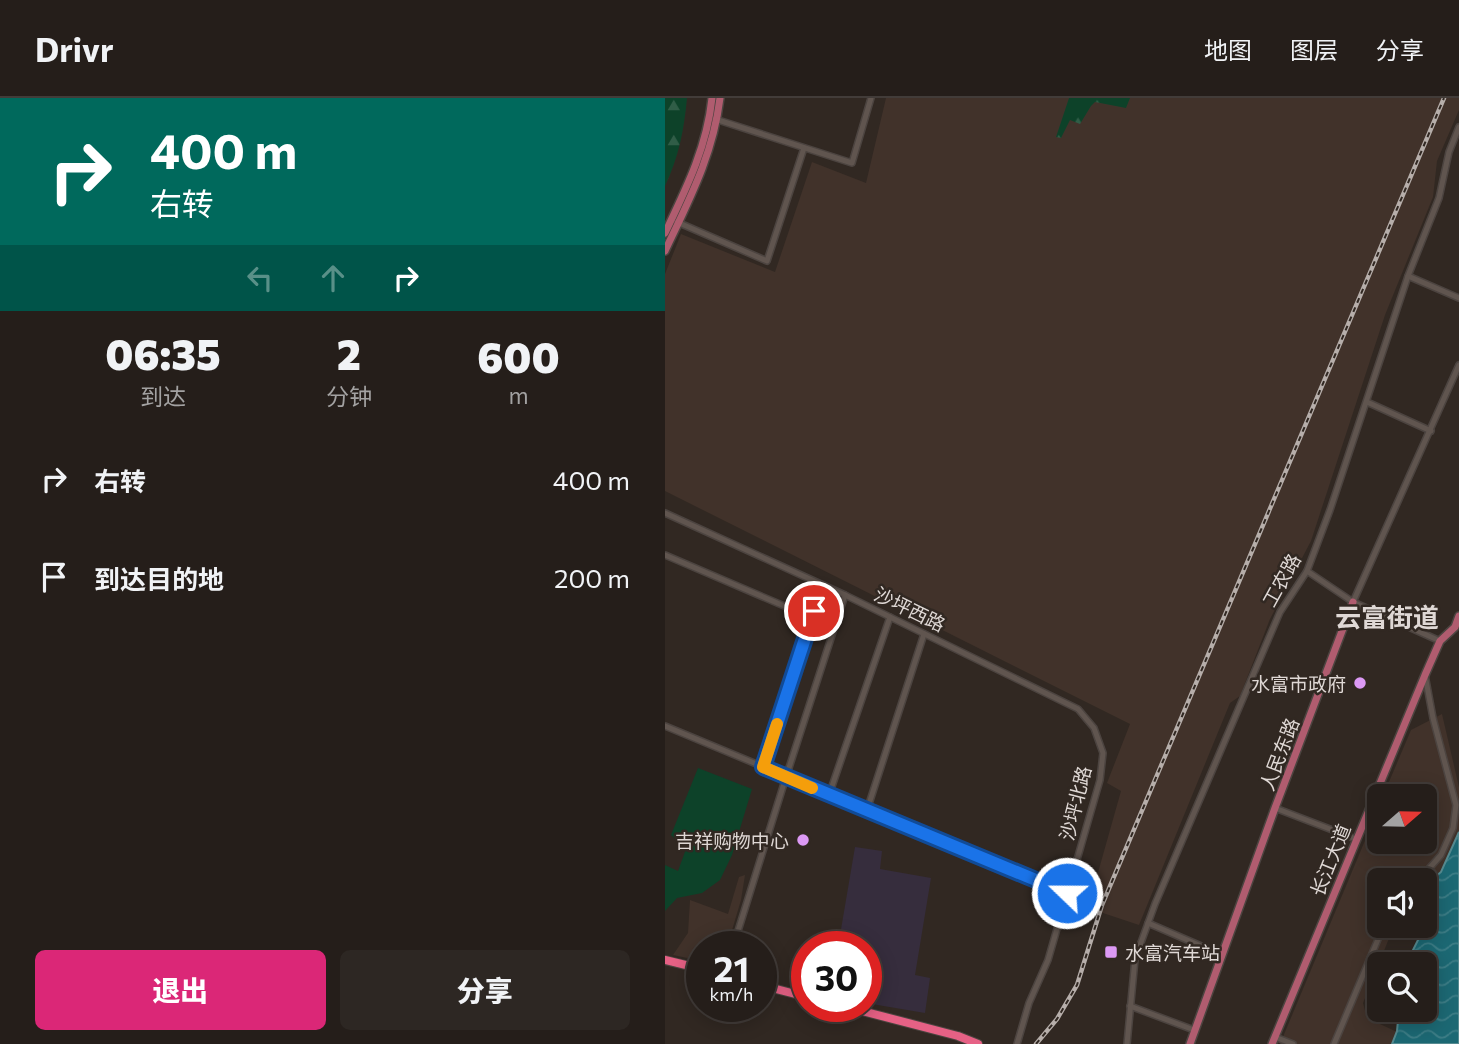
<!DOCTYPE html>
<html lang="zh">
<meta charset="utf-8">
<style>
body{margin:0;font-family:Commissioner,"Noto Sans SC",sans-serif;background:#2d2723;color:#f1f3f6;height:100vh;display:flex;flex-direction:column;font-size:26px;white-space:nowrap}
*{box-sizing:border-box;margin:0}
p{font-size:23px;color:#a3a2a2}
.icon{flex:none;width:38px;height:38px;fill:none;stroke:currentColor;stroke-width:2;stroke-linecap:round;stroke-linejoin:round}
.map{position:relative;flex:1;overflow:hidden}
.details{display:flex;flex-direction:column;background:#251e1a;width:665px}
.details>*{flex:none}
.guide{background:#00695c;color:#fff;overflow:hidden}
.needle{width:46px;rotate:70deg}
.controls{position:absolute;left:702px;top:686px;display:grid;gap:14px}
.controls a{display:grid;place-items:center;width:70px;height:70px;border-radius:10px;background:#251e1a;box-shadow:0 4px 18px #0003,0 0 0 2px #423c39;font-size:35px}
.speed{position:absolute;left:21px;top:833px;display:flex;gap:14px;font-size:35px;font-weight:700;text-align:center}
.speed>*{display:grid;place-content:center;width:91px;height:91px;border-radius:50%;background:#251e1a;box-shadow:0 4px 18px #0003,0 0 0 2px #423c39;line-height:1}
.speed small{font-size:18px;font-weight:400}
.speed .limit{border:10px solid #d22;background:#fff;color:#111}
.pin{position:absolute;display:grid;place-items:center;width:60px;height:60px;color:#fff;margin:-30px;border:4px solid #fff;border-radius:50%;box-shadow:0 2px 7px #0007}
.me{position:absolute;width:77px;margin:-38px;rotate:292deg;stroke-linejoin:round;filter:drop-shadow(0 0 5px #0008)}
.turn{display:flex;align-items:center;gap:24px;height:147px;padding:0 35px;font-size:32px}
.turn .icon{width:91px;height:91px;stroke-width:2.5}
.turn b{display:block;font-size:49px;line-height:60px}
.lanes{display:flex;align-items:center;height:66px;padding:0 35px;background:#0003;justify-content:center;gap:35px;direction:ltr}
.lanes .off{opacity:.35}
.eta{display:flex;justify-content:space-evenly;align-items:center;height:119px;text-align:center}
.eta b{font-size:42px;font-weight:800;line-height:49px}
.primary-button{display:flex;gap:14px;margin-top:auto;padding:14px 35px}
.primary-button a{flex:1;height:80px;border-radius:10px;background:#db2777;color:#fff;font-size:28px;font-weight:800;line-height:80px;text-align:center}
.primary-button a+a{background:#2d2723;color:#f1f3f6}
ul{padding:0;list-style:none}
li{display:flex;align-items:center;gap:21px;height:98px;padding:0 35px}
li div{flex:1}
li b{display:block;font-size:26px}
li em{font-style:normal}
header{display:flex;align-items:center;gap:42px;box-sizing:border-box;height:98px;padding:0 35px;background:#251e1a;border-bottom:2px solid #423c39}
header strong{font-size:33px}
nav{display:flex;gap:38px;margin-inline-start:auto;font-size:24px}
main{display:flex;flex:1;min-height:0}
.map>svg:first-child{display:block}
</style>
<header>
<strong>Drivr</strong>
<nav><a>地图</a><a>图层</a><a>分享</a></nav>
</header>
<main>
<section class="details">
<div class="guide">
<div class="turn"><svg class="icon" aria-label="right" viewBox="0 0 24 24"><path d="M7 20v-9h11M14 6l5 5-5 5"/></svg><div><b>400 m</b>右转</div></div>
<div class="lanes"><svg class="icon off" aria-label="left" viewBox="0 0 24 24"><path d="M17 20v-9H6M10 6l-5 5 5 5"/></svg><svg class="icon off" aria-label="ahead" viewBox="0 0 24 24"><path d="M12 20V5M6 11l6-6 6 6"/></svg><svg class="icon" aria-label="right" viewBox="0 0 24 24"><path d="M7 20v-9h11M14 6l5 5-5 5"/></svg></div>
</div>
<div class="eta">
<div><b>06:35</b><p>到达</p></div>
<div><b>2</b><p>分钟</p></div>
<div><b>600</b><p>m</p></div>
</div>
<ul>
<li><svg class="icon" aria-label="right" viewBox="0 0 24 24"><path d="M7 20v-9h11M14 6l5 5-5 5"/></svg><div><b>右转</b></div><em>400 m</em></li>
<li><svg class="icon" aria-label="arrive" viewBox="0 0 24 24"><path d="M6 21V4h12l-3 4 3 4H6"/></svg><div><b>到达目的地</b></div><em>200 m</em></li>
</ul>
<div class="primary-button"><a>退出</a><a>分享</a></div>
</section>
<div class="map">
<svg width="794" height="946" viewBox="0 0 794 946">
<defs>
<pattern id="forest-firs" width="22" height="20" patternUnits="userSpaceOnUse" patternTransform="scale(1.75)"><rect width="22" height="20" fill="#0d4229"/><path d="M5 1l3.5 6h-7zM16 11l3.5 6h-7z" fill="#305d47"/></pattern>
<pattern id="water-waves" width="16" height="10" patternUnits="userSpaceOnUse" patternTransform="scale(1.75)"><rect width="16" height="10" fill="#1c6873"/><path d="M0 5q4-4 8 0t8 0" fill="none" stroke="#3d7d86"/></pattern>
</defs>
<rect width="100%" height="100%" fill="#312822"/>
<g fill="#41322a">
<polygon points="221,0 794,0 794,12 772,63 768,99 720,217 646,443 605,521 575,598 565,605 474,827 423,810 456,693 442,685 465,626 0,393 0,176 16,136 110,174 147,64 201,85"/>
<polygon points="777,616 794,689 794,734 776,774 760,787 760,782 714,782 714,828 729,828 698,905 702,920 758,946 615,946 714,709 714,744 760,744 760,698 718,698 746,632"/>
<polygon points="80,777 76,802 62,849 37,849 37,863 8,857 23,835 25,802 63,816 74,779"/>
</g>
<polygon fill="#362d3d" points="190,749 217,753 215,771 266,780 250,877 265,880 260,915 201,905 201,849 173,849"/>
<polygon fill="#0d4229" points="33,670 87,691 67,757 55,782 37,795 12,800 0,813 0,767 13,773 21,751 6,737"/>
<g fill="url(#forest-firs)">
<path d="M 0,0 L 22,0 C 19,32 14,58 0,88 Z"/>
<polygon points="404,0 465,0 461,10 430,4 426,8 415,26 405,22 396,40 391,39"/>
</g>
<polygon fill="url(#water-waves)" stroke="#568a90" stroke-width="2" points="794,734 794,946 727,946 732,933 734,912 760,912 760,866 746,866 748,852 757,834 756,828 760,828 760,788 776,774"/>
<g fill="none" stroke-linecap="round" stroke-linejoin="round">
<g stroke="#4c4440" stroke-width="8">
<g id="minor">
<polyline points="50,21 187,65 206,0"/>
<polyline points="12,124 102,163 139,50"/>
<polyline points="743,178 794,200"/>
<polyline points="702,304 766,333"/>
<polyline points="0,415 180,497 413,611 429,630 438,655 435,682 383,862 364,905 352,946"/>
<polyline points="0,457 145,519"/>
<polyline points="642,473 688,504 775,543"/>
<polyline points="688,504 794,267"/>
<polyline points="0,628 402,795"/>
<polyline points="98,669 157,487"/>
<polyline points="164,697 225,519"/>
<polyline points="610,710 691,741"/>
<polyline points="202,712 259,536"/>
<polyline points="754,782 776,757 788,730 791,707 768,620 760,577"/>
<polyline points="483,825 557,857"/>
<polyline points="68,849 121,679 180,497"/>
<polyline points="465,908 529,932"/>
<polyline points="610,939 628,946"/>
<polyline points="462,946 470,861 490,806 615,514 642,473 665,412 743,178 774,100 784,54 794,29"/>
<polyline points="669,946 714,839"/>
</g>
</g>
<g stroke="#4c4440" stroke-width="10">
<g id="major">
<path d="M 0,135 C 21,91 42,49 47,0"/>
<path d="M 0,153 C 24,102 48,57 55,0"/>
<polyline points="525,946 610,710 688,504"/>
<polyline points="607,946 760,577 775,543 790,529 794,518"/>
</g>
</g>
<g stroke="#4c4440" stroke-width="10">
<g id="highway">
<polyline points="0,862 37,871"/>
<polyline points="96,887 142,899"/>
<polyline points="178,908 293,938 313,946"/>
</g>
</g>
<use href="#minor" stroke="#60554f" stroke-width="5"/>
<use href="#major" stroke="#b05c6f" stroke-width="7"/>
<use href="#highway" stroke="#e66185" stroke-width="8"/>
<g stroke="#b6aeaa" stroke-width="4.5">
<polyline id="rail" points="371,946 392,921 412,887 437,807 779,0"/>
</g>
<use href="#rail" stroke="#312822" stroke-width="2" stroke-dasharray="5" stroke-linecap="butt"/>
</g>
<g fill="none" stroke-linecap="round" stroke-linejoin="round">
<g stroke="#114b97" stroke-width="18">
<polyline id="route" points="149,513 98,669 402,795"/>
</g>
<use href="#route" stroke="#1a73e8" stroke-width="12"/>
<polyline stroke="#f59e0b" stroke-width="12" points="112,626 98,669 147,690"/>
</g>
<g fill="#dc99f4" stroke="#312822" stroke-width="2.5">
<circle cx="695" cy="585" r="7"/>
<circle cx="138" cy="742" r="7"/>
<rect x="439" y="847" width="14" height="14" rx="3.5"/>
</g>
<g text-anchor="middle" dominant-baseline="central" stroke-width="5" stroke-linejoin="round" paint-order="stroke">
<g font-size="19" fill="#dfd8d5" stroke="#312822">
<text transform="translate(616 482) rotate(-61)">工农路</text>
<text transform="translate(245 511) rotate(26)">沙坪西路</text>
<text transform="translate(614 656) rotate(-69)">人民东路</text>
<text transform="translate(410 705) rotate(-76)">沙坪北路</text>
<text transform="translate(665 762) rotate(-68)">长江大道</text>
</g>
<g font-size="19" fill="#dfd8d5" stroke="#312822" text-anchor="end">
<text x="681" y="585">水富市政府</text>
<text x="124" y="742">吉祥购物中心</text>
<text x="460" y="854" text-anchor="start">水富汽车站</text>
</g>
<g font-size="26" font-weight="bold" fill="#dfd8d5" stroke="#312822">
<text x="722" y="518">云富街道</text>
</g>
</g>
</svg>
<div class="controls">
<a><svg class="needle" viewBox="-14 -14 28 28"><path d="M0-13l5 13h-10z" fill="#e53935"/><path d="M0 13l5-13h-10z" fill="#a3a2a2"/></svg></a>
<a><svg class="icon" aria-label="sound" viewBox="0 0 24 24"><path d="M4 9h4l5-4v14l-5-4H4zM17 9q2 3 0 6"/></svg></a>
<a><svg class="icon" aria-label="search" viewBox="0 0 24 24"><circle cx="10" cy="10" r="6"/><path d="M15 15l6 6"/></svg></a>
</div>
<div class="speed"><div>21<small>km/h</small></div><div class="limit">30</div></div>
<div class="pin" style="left:149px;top:513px;background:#d93025"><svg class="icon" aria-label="arrive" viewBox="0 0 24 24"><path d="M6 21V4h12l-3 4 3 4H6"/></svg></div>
<svg class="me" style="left:402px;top:795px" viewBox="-20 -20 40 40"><circle r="17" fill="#1a73e8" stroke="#fff" stroke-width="3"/><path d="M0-11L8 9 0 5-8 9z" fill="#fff"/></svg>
</div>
</main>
